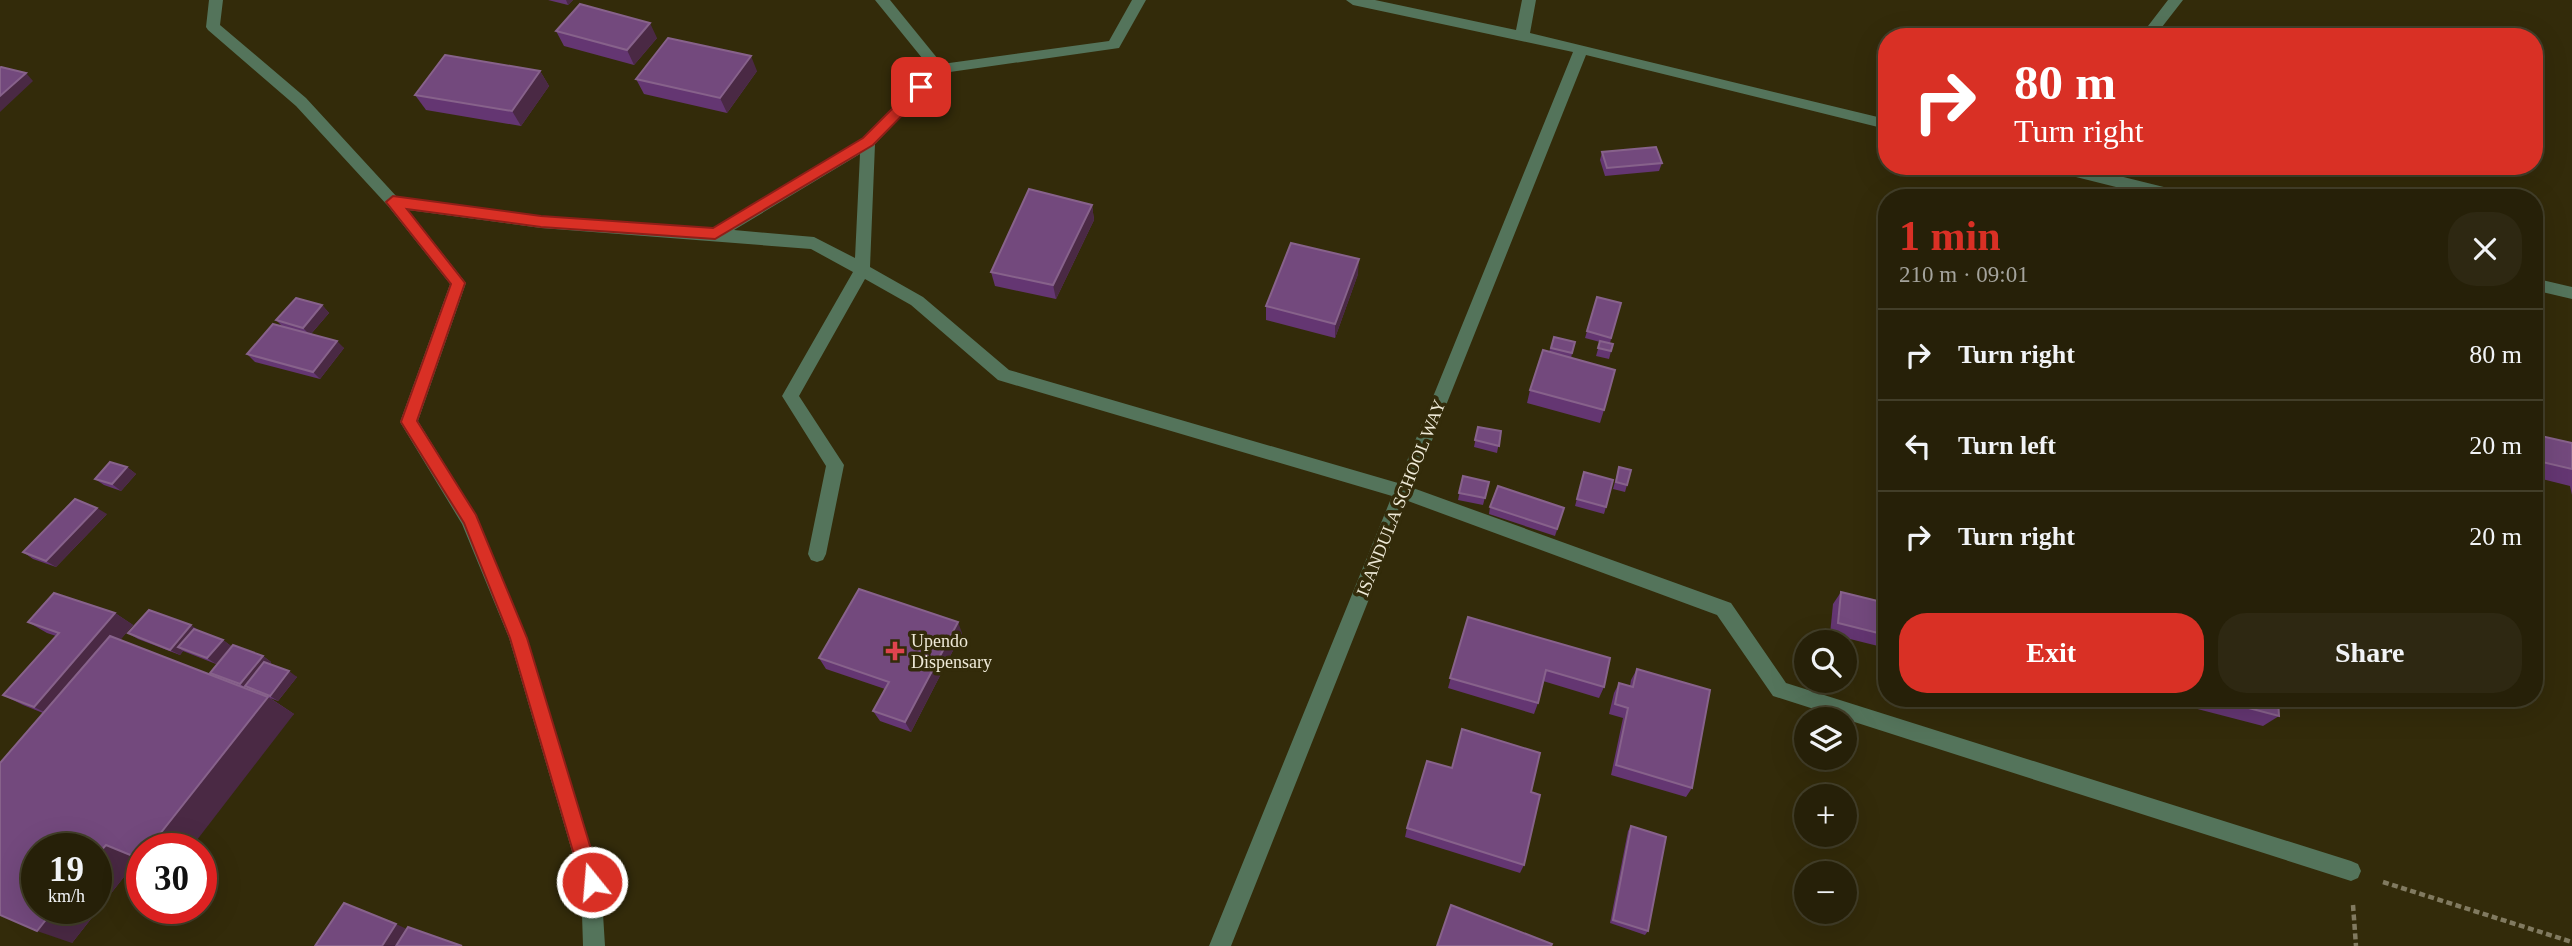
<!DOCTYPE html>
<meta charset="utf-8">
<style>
body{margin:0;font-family:"Times New Roman",serif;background:#2e2812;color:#f1f3f6;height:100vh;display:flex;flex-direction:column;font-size:26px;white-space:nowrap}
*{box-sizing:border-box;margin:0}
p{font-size:23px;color:#a4a39c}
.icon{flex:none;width:38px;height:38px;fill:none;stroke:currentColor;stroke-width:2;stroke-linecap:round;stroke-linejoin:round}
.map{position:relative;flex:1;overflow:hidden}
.drawer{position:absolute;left:1878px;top:189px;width:665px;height:518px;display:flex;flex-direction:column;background:#262008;border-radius:28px;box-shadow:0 7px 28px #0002,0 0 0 2px #423e29}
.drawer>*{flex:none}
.banner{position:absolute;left:1878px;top:28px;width:665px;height:147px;border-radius:28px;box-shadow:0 7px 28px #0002,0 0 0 2px #423e29;background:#d93025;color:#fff;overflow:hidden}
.fabs{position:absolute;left:1794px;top:630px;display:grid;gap:14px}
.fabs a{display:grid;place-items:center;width:63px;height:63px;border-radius:50%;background:#262008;box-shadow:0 7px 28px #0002,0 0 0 2px #423e29;font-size:35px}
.speed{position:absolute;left:21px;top:833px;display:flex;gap:14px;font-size:35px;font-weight:700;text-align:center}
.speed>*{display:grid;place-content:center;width:91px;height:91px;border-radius:50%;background:#262008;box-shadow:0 7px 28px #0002,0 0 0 2px #423e29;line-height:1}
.speed small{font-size:18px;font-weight:400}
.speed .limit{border:10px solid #d22;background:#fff;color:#111}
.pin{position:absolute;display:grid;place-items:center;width:60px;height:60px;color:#fff;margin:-30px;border-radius:14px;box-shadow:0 4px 10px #0006}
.me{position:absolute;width:77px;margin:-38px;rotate:343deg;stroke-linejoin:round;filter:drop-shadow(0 0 5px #0008)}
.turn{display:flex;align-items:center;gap:24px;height:147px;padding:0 21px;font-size:32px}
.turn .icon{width:91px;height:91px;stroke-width:2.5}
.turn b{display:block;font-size:49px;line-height:60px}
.round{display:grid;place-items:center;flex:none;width:74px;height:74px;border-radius:28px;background:#2e2812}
.headline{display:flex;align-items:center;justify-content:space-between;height:119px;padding:0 21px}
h1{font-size:42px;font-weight:700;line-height:52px;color:#d93025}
.cta{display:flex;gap:14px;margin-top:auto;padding:14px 21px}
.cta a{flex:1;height:80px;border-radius:28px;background:#d93025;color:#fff;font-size:28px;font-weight:700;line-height:80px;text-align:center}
.cta a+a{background:#2e2812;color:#f1f3f6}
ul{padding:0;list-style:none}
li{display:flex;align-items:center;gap:21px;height:91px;padding:0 21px;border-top:2px solid #423e29}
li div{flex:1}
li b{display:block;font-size:26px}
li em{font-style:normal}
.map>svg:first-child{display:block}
</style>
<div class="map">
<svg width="2572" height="946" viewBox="0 0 2572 946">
<rect width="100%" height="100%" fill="#332b0a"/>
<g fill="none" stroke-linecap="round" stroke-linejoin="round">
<g stroke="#817a60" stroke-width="4.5" stroke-dasharray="6 3.5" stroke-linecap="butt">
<polyline points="2383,882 2572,942"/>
<polyline points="2353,905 2356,946"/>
</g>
<g fill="#54745b" fill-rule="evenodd">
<path d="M 209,0 L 223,0 L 220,25 L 306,98 L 397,197 L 541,216 L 713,228 L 863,138 L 931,69 L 875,0 L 890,0 L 942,64 L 1109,41 L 1132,0 L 1146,0 L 1119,48 L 943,73 L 875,144 L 870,267 L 923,297 L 1009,370 L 1398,483 L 1573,52 L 1353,5 L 1346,0 L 1375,0 L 1516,30 L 1522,0 L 1536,0 L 1530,33 L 1886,119 L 1886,129 L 1586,55 L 1413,488 L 1731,603 L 1786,683 L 2351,861 L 2358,864 L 2361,871 L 2358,878 L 2351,881 L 1773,696 L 1717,615 L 1408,501 L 1231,946 L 1209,946 L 1392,496 L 998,380 L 911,305 L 865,279 L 799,396 L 844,465 L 826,554 L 823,560 L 817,562 L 811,560 L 808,554 L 826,466 L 782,396 L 853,272 L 811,249 L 541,228 L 408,210 L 466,283 L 418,421 L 476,515 L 527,638 L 601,882 L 605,946 L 583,946 L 581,882 L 509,638 L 462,524 L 400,422 L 450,284 L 388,206 L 296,106 L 208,30 L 206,27 ZM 860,154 L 855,258 L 814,237 L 734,230 Z"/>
<polygon points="2168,0 2183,0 2162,27 2162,37 2148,37 2148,26"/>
<polygon points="2049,166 2079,166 2184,192 2192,198 2160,198 2056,172"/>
<polygon points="2534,278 2572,287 2572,299 2534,290"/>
</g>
</g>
<g fill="#643672">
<polygon points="548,0 573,0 568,5"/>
<polygon points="556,31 657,38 634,65 564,46"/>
<polygon points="540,71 549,86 521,126 426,110 415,95"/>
<polygon points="757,71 727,113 644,94 636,79"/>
<polygon points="1602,152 1662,163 1659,171 1605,176 1600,160"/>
<polygon points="1092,205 1094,220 1056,299 995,286 991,272"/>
<polygon points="1358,274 1335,338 1266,320 1266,306"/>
<polygon points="1597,297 1621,303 1610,343 1613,344 1609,359 1596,356 1600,342 1585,338"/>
<polygon points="322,305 329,313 311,334 344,348 320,379 255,362 247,354 282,326 276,320"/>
<polygon points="1554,337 1575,342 1571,358 1604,410 1600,423 1527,403 1530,390 1549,352"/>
<polygon points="1478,427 1501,431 1497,453 1474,447"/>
<polygon points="2537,435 2572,443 2572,495 2570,486 2534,477 2534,438"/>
<polygon points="127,467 136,474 121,491 104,485 95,479"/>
<polygon points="1619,467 1627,485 1625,492 1613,489"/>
<polygon points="1584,472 1606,507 1604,514 1575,506"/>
<polygon points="1463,476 1489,482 1483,505 1458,500"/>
<polygon points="1490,507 1564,508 1555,536 1489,514"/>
<polygon points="107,514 56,567 33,559 23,552"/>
<polygon points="1841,592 1886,603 1886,648 1830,634 1833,604"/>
<polygon points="115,613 133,625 120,640 216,677 210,673 263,656 271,662 270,664 297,677 278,701 270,698 294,714 142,849 142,860 138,859 72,943 43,713 23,705 3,695 56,636 47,633 28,622"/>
<polygon points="1468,617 1604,687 1599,698 1543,681 1538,703 1534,714 1448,688"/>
<polygon points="200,631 223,640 231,646 216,664 183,651 180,655 138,639 128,633"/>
<polygon points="962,633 911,732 880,721 873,711 885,689 826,669 819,658"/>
<polygon points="1637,669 1692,788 1686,797 1611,775 1623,718 1609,714 1614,693 1619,683 1630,686 1631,680"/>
<polygon points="2155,698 2278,698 2279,716 2263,726"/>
<polygon points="1531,792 1524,865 1520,873 1405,837 1407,828"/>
<polygon points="1631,826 1648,931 1645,935 1610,923 1628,831"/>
</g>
<g fill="#4a2944">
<polygon points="566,0 573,0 568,5"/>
<polygon points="650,23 657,38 634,65 627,50"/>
<polygon points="751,56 757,71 727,113 720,98"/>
<polygon points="540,71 549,86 521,126 512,111"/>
<polygon points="26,73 33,81 0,112 0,96"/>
<polygon points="1092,205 1094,220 1056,299 1053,285"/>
<polygon points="1359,259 1358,274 1335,338 1335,324"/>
<polygon points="322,305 329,313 310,335 303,328"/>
<polygon points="337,341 344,348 320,379 313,372"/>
<polygon points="127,467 136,474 121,491 112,484"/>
<polygon points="97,508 107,514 56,567 46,561"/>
<polygon points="115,613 133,625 54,717 34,707"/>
<polygon points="958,622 962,633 911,732 905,722"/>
<polygon points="191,625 200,631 178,647 183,651 180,655 170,650"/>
<polygon points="223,640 231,646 216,664 207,658"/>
<polygon points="263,656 271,662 250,688 245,686 249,689 249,690 240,684"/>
<polygon points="289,671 297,677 278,701 270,696"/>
<polygon points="268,697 294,714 190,849 148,849"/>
<polygon points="106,845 138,859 72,943 37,931 55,908 96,908 96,856"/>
<polygon points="396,924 411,931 402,946 382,946"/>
</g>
<g fill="#73497d" stroke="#87628b" stroke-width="2">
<polygon points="580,4 650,23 627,50 556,31"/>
<polygon points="668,38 751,56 720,98 636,79"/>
<polygon points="445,55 540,71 512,111 415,95"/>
<polygon points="1,67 26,73 0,96 0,68"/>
<polygon points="1656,147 1662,163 1607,168 1602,152"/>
<polygon points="1029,189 1092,205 1053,285 991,272"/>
<polygon points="1291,243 1359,259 1335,324 1266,306"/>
<polygon points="1597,297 1621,303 1611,338 1587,331"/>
<polygon points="296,298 322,305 303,328 276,320"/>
<polygon points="273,324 337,341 313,372 247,354"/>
<polygon points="1554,337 1575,342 1572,353 1551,348"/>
<polygon points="1600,341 1613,344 1611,351 1598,348"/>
<polygon points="1543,350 1615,370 1604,410 1530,390"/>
<polygon points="1478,427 1501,431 1499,446 1475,440"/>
<polygon points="2537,435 2572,443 2572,469 2542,462"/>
<polygon points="110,462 127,467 112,484 95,479"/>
<polygon points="1619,467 1631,470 1627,485 1616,482"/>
<polygon points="1584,472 1613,480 1606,507 1577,499"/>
<polygon points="1463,476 1489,482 1485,498 1459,493"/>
<polygon points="1498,486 1564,508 1557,529 1490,507"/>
<polygon points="75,499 97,508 46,561 23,552"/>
<polygon points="859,589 958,622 905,722 873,711 889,682 819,658"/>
<polygon points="1841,592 1886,603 1886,635 1838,623"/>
<polygon points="54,593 115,613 34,707 3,695 59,633 28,622"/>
<polygon points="149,610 191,625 170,650 128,633"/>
<polygon points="1468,617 1610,658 1604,687 1546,670 1538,703 1450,678"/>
<polygon points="194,629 223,640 207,658 178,647"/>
<polygon points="110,636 268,697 148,849 142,849 142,856 140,859 106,845 96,856 96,849 37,849 37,908 55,908 37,931 0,915 0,763"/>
<polygon points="233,645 263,656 240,684 210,673"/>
<polygon points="264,662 289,671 270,696 245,686"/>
<polygon points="1637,669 1710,690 1692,788 1616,765 1628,708 1615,704 1619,683 1633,687"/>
<polygon points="2210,698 2278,698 2279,716"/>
<polygon points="1462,729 1540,753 1531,792 1540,795 1524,865 1407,828 1427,761 1452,768"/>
<polygon points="1631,826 1666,837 1648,931 1613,920"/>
<polygon points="344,903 396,924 382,946 315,946"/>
<polygon points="1451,905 1552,944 1551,946 1437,946"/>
<polygon points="408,927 462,946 396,946"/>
</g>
<polygon fill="#d93025" stroke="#8d1f18" stroke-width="2" points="921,83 928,87 926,91 873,145 715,239 541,227 407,209 465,283 417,421 476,515 527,638 601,882 598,889 592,891 585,889 582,882 510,638 464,523 401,422 451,284 386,202 393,196 541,216 713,228 863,138 917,84"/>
<path fill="#e0444e" stroke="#332b0a" stroke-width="2.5" d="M891.5 640.5h7v7h7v7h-7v7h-7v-7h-7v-7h7z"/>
<g text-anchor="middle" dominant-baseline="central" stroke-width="7" stroke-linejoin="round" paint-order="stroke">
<g font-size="18" fill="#efead8" stroke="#332b0a">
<text transform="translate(1401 498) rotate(-68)">ISANDULA SCHOOL WAY</text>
</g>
<g font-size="18" fill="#efead8" stroke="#332b0a" text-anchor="start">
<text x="911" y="641">Upendo<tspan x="911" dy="21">Dispensary</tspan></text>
</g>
</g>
</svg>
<div class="fabs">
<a><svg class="icon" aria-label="search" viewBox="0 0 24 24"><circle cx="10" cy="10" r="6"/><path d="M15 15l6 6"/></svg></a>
<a><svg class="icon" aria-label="layers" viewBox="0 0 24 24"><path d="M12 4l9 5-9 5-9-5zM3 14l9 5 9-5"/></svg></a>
<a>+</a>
<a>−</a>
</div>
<div class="speed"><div>19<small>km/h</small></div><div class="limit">30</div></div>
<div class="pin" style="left:921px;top:87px;background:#d93025"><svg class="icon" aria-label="arrive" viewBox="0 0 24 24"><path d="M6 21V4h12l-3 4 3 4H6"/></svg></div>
<svg class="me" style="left:592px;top:882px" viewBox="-20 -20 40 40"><circle r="17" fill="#d93025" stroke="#fff" stroke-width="3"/><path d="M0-11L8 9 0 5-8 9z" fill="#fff"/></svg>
<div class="banner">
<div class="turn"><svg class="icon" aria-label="right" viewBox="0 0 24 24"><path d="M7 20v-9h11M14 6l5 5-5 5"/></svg><div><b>80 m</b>Turn right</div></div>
</div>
<section class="drawer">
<div class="headline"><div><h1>1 min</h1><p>210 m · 09:01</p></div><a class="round"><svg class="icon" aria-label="close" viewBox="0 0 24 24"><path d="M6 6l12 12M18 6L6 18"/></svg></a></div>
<ul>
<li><svg class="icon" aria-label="right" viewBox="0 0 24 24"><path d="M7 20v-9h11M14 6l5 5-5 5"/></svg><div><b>Turn right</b></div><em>80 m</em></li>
<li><svg class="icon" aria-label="left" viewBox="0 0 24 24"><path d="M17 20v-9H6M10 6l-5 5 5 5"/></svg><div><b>Turn left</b></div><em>20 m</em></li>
<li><svg class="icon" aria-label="right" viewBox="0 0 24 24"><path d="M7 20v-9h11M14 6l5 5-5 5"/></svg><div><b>Turn right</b></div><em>20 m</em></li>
</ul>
<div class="cta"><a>Exit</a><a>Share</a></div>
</section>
</div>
